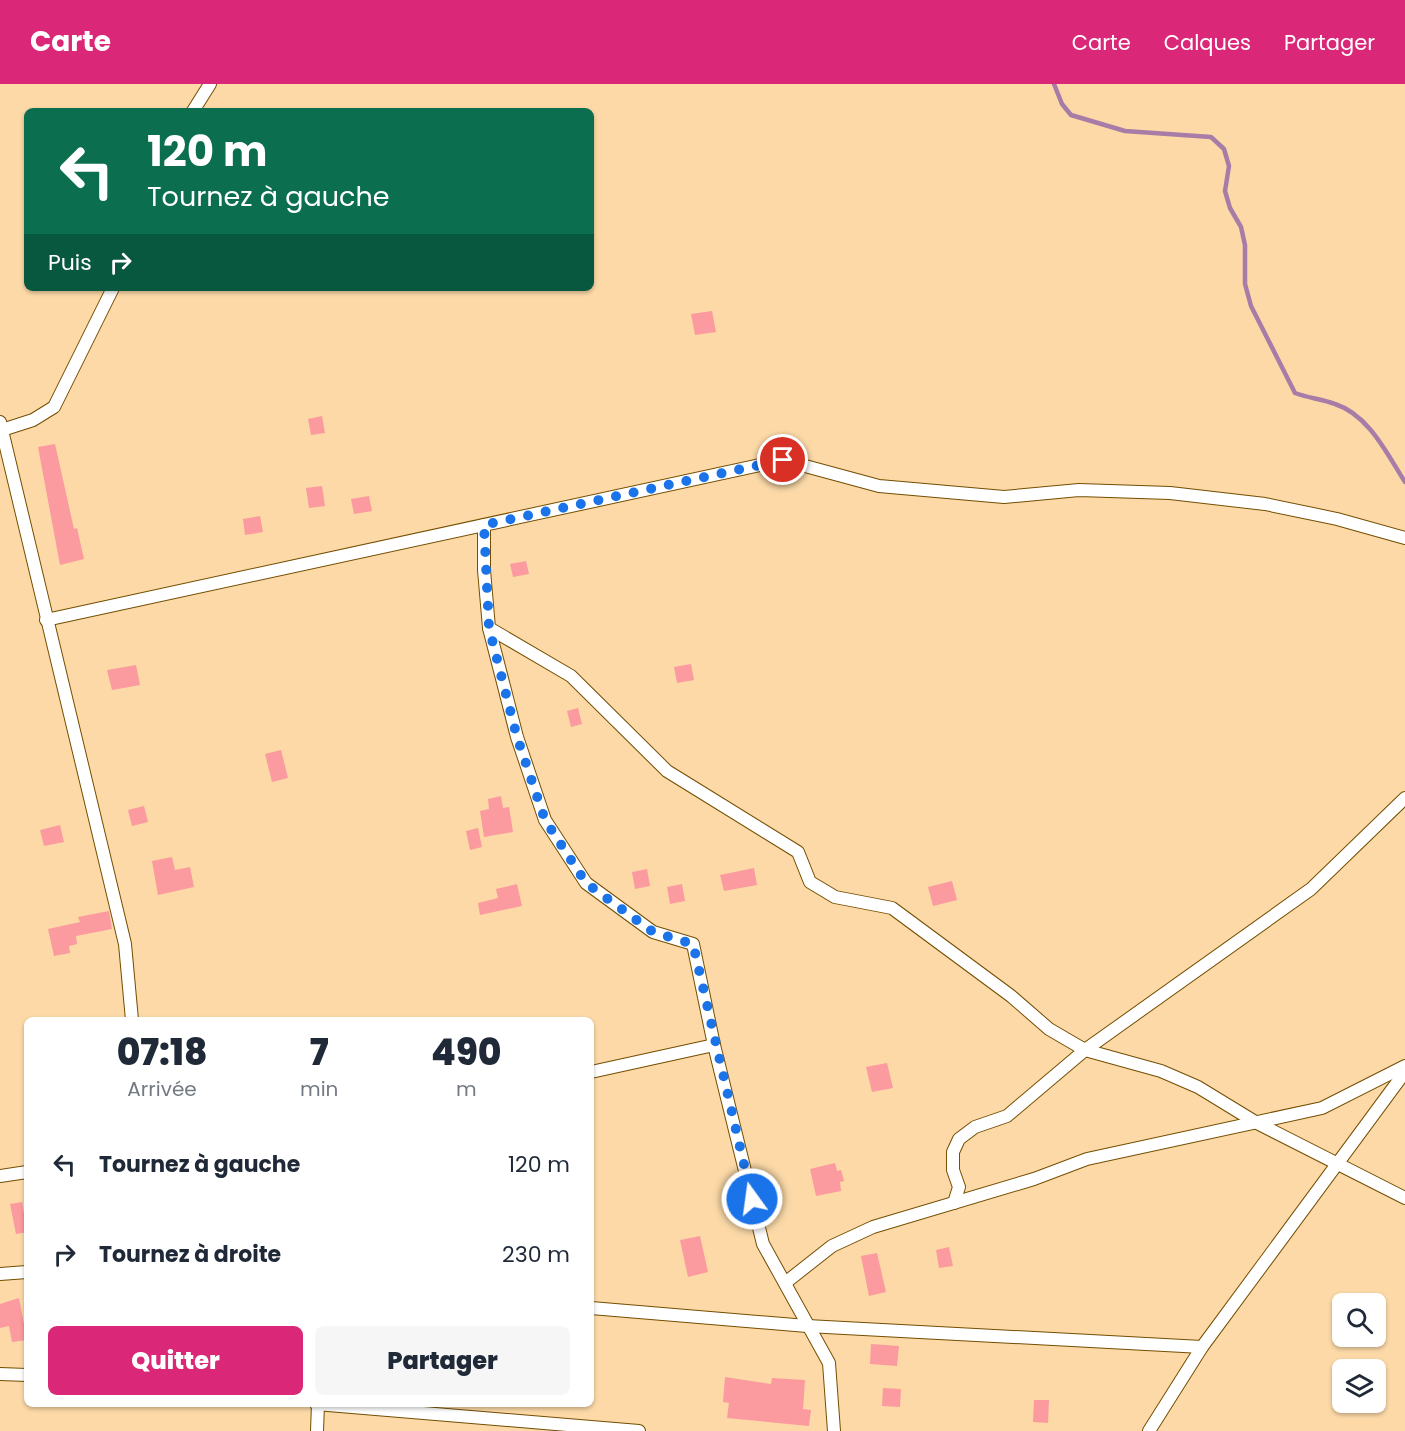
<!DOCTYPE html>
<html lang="fr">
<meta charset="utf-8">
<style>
body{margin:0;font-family:Poppins,sans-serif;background:#f6f6f7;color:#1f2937;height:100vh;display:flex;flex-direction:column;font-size:22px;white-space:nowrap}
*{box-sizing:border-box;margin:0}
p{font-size:20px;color:#747a83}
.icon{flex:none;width:33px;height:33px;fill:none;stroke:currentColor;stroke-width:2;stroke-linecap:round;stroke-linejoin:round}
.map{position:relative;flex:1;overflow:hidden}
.drawer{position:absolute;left:24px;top:933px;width:570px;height:390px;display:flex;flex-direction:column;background:#fff;border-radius:9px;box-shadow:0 2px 4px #0004}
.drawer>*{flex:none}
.hud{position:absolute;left:24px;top:24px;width:570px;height:183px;border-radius:9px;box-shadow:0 2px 4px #0004;background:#0b6e4f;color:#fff;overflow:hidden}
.tools{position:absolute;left:1332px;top:1209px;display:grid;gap:12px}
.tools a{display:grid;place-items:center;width:54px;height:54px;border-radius:9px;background:#fff;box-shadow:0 2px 4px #0004;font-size:30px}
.pin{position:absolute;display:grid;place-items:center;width:51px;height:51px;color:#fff;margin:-26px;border:3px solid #fff;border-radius:50%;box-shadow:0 2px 6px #0007}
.me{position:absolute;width:66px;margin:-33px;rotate:346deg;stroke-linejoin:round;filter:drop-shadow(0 0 4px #0008)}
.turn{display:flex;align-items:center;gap:21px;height:126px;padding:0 24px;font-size:27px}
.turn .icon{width:78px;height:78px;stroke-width:2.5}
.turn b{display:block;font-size:42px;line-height:51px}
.then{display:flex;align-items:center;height:57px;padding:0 24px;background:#0003;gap:12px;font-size:22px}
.eta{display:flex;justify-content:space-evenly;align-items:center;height:102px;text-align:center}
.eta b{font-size:36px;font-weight:800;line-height:42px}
.action{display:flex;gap:12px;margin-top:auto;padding:12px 24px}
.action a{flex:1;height:69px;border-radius:9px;background:#db2777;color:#fff;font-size:24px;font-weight:800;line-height:69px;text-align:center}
.action a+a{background:#f6f6f7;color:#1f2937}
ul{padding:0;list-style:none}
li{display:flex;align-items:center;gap:18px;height:90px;padding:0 24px}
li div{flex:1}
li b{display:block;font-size:22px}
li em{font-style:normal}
header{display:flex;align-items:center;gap:36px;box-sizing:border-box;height:84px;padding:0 30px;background:#db2777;color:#fff}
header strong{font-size:28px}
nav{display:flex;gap:33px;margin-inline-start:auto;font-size:21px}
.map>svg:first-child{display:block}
</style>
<header>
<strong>Carte</strong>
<nav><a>Carte</a><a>Calques</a><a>Partager</a></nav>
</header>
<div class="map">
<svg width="1405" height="1347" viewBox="0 0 1405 1347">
<rect width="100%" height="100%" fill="#fcd9a7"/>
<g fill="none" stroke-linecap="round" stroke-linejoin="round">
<path stroke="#a77da8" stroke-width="4.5" d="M 1054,0 L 1062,20 L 1071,31 L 1125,47 L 1211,53 L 1224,65 L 1229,82 L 1225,107 L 1230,124 L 1241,143 L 1245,161 L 1245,200 L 1251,222 L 1295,309 C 1308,314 1322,315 1335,320 C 1369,331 1387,370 1405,398"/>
</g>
<g fill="#fb9a9f">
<polygon points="712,227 716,248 695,251 691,230"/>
<polygon points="322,332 325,349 311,351 308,335"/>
<polygon points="55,360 74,445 77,444 84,475 60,481 38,363"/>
<polygon points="322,402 325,422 309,424 306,404"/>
<polygon points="369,412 372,427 354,430 351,415"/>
<polygon points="260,432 263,448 245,451 243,435"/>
<polygon points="526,477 529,490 513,493 510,480"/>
<polygon points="691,580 694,596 677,599 674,583"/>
<polygon points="136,581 140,601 112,606 107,586"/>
<polygon points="578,624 582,640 571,643 567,627"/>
<polygon points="281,666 288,694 272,698 265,670"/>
<polygon points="501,712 503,724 509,723 513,748 484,753 480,727 489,725 488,715"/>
<polygon points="144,722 148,738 132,742 128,726"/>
<polygon points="60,741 64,758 44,762 40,746"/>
<polygon points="478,744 482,763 470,766 466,747"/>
<polygon points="172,773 175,786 190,783 194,803 158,811 152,777"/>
<polygon points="754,784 757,801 724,807 720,791"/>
<polygon points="647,785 650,802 635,805 632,788"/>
<polygon points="952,797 957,816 933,822 928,803"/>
<polygon points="517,800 522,822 480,831 478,819 498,814 496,805"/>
<polygon points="682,800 685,817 670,820 667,803"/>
<polygon points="109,827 112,845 76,852 77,860 69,862 70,869 54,872 48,845 80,838 78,833"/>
<polygon points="887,979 893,1004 872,1008 866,983"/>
<polygon points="835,1079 837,1087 841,1086 844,1097 840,1098 841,1107 816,1112 810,1085"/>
<polygon points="22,1118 27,1148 16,1150 10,1120"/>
<polygon points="700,1152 708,1188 688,1193 680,1156"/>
<polygon points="949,1163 953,1182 939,1184 936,1166"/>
<polygon points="877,1169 886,1208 869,1212 861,1172"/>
<polygon points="19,1214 27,1256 12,1258 9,1242 0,1244 0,1220"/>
<polygon points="871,1260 899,1262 897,1282 870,1280"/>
<polygon points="725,1293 771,1300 772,1294 805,1296 803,1325 811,1326 809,1342 727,1334 729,1319 723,1318"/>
<polygon points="883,1304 901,1305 900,1323 882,1322"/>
<polygon points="1034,1316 1049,1316 1048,1339 1033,1338"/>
</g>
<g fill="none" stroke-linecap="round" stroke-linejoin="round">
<g stroke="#744e01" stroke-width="14">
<g id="street">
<polyline points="193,27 210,0"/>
<polyline points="0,338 125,860 132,936"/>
<polyline points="2,346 33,336 54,323 113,204"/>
<polyline points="484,441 484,486 489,544 517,653 545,736 586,799 653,848 693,860 714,961 763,1160 829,1279 834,1347"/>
<polyline points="46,536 783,376 879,402 1004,413 1079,406 1170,409 1265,420 1337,435 1405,454"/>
<polyline points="489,544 571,592 667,687 798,768 810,798 835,813 892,824 1011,912 1049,945 1085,966 1161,987 1198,1003 1257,1039 1405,1114"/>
<polyline points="591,988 714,961"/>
<polyline points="0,1092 27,1088"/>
<polyline points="954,1119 959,1103 953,1086 953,1068 959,1055 975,1043 1007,1032 1085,966 1311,805 1405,714"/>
<polyline points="0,1190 27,1188"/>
<polyline points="785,1199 832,1162 873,1143 1034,1095 1087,1075 1322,1024 1405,982"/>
<polyline points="591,1224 807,1242 1202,1263"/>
<polyline points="0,1290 27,1291"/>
<polyline points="316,1320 639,1347"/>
<polyline points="317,1347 318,1320"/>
<polyline points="1149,1347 1202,1263 1405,988"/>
</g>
</g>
<use href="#street" stroke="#fff" stroke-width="12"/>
</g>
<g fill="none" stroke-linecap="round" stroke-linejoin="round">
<polyline stroke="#1a73e8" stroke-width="10" stroke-dasharray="0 18" points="752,1115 693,860 653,848 586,799 545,736 517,653 489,544 484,441 783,376"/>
</g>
</svg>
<div class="tools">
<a><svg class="icon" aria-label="search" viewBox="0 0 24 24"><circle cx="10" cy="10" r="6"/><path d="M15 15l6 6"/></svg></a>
<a><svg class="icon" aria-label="layers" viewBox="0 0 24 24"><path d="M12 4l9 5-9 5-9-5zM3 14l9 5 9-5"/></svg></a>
</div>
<div class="pin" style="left:783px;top:376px;background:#d93025"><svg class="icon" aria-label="arrive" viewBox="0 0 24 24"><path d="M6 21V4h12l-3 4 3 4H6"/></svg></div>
<svg class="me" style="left:752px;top:1115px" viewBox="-20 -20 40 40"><circle r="17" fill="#1a73e8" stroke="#fff" stroke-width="3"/><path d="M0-11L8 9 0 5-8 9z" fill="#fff"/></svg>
<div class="hud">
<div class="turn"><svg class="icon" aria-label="left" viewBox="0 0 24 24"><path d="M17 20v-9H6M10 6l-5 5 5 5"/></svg><div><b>120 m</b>Tournez à gauche</div></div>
<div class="then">Puis<svg class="icon" aria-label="right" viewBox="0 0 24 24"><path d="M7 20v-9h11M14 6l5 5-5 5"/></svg></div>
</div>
<section class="drawer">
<div class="eta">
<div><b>07:18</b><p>Arrivée</p></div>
<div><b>7</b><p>min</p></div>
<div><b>490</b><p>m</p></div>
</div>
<ul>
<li><svg class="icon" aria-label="left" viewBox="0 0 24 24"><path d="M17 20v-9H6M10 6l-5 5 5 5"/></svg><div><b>Tournez à gauche</b></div><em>120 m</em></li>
<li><svg class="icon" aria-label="right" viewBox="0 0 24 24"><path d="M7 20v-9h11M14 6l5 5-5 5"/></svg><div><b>Tournez à droite</b></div><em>230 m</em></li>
</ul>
<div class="action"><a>Quitter</a><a>Partager</a></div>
</section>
</div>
